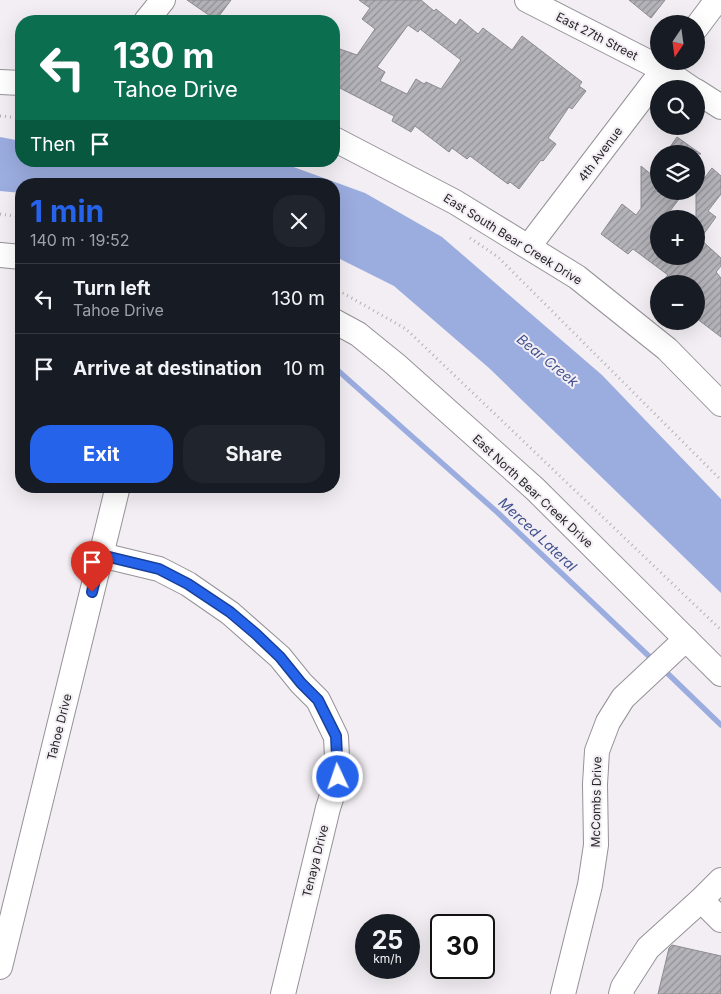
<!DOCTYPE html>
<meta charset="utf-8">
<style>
body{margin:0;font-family:Inter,sans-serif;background:#20242c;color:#f1f3f6;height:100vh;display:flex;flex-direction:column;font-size:19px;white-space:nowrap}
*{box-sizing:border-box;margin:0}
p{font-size:16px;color:#9ea1a6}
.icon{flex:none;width:28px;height:28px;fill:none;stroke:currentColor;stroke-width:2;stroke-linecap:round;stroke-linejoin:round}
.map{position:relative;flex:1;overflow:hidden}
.details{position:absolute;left:15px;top:178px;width:325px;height:315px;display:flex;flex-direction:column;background:#171b24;border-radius:20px;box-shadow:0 5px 20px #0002}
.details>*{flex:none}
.top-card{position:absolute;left:15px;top:15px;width:325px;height:152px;border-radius:20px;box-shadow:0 5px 20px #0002;background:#0b6e4f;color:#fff;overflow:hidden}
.needle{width:32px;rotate:193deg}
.fabs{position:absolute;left:650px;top:15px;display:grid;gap:10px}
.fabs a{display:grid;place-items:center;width:55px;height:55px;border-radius:50%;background:#171b24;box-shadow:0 5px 20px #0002;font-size:25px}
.speed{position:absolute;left:355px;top:914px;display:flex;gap:10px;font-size:25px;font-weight:700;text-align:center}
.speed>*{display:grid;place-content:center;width:65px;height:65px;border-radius:50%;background:#171b24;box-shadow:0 5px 20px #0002;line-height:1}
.speed small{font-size:12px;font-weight:400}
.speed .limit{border:2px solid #111;border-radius:8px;background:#fff;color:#111}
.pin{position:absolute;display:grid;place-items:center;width:42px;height:42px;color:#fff;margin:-51px -21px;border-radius:50% 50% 50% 0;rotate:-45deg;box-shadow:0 0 5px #0007}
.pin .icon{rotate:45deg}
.me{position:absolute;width:55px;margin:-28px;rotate:357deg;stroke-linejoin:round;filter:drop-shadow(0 0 4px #0008)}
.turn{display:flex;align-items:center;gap:18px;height:105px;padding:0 15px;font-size:22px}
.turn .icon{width:65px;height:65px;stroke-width:2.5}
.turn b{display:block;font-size:35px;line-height:42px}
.then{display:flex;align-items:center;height:48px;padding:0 15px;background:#0003;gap:10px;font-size:19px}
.round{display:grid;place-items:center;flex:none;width:52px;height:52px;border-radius:20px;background:#20242c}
.overview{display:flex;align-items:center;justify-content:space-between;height:85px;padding:0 15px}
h1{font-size:30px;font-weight:700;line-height:38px;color:#2563eb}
.cta{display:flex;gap:10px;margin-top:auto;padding:10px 15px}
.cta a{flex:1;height:58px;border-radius:20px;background:#2563eb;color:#fff;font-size:20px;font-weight:700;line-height:58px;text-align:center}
.cta a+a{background:#20242c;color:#f1f3f6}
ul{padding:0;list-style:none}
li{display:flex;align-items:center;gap:15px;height:70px;padding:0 15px;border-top:1px solid #363941}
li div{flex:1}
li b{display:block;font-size:19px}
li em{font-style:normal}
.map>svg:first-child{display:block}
</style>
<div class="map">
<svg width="721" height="994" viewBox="0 0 721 994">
<defs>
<pattern id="building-hatch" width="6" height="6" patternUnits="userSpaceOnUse" patternTransform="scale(1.25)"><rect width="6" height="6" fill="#b4b3b9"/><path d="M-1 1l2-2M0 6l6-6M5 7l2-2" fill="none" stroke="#929196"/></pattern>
</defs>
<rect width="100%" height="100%" fill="#f2eef3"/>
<polygon fill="#9bacdf" points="0,137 21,141 21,161 277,161 365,193 442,237 602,375 721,499 721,593 489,368 394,286 334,256 334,184 21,184 21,193 0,191"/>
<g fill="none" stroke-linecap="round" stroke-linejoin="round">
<g stroke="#9bacdf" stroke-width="5.5">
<polyline points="334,367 497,512 654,661"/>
<polyline points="663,669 721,725"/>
</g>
</g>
<g fill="url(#building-hatch)" stroke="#8c8b91" fill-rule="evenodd">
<polygon points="187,0 231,0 216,20"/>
<path d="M 359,0 L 421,0 L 434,11 L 436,9 L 456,25 L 460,19 L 478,34 L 483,28 L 512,50 L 522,36 L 582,82 L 579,86 L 586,91 L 572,109 L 569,107 L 548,138 L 556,144 L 543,161 L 541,160 L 519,189 L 510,182 L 508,184 L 470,156 L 467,159 L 452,148 L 449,152 L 415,126 L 411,132 L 392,121 L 394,116 L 334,85 L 334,47 L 357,55 L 375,29 L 362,19 L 370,8 ZM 408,25 L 418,32 L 420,29 L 461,60 L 441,89 L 426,82 L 424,84 L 416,79 L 407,94 L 380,81 L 385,72 L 377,67 Z"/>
<polygon points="629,0 665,0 651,18"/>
<polygon points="677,137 701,154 665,154"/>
<polygon points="641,166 659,181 659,185 641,208"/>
<polygon points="712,168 721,176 721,194 708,211 716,217 700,239 721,258 721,266 716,272 721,278 721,337 696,318 696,284 660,284 668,275 633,249 628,254 601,234 622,204 636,215 654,191 685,191 664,219 659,219 659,256 696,256 696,189"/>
<polygon points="672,945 721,956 721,994 658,994 669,948"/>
</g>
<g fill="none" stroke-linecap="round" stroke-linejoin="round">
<g stroke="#969298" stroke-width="26">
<g id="minor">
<polyline points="527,0 664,70 692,89"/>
<polyline points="146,21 163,0"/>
<polyline points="696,28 717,0"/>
<polyline points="0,82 21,83"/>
<polyline points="696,91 721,107"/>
<polyline points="334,139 455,202 577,277 667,349 721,404"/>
<polyline points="529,246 670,61"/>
<polyline points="0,255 21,257"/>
<polyline points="334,321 358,334 395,364 535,489 721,674"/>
<polyline points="101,555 159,569 188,584 230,613 280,657 301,683 318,700 336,737 338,777 328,808 283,994"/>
<polyline points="701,900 721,880"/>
<polyline points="0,967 118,486"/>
<polyline points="563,994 590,885 596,845 595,784 597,751 608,722 623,698 686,639"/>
<polyline points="621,994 623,987 648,948 701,900 721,920"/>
</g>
</g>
<g stroke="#b4b0b5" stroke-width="3" stroke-dasharray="1 4" stroke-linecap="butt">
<polyline points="0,116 21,118"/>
<polyline points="0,214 21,217"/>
<polyline points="470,238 498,257 721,480"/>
<polyline points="334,288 406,329 721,630"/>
</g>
<use href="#minor" stroke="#fff" stroke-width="24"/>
</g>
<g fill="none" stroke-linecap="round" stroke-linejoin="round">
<g stroke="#184099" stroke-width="12">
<polyline id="route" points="92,592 101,555 159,569 188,584 230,612 256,634 280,657 301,683 318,700 336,736 338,777"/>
</g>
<use href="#route" stroke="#2563eb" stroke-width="9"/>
</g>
<g text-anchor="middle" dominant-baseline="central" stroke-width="4" stroke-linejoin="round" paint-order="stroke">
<g font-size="12" fill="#252426" stroke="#f2eef3">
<text transform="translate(597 36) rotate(27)">East 27th Street</text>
<text transform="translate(600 154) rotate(-53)">4th Avenue</text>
<text transform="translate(513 239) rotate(32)">East South Bear Creek Drive</text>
<text transform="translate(533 491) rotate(43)">East North Bear Creek Drive</text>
<text transform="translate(59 727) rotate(-76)">Tahoe Drive</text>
<text transform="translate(596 802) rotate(-89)">McCombs Drive</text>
<text transform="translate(315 861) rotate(-76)">Tenaya Drive</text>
</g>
<g font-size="14" font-style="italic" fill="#405191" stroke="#f2eef3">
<text transform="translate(548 360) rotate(39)">Bear Creek</text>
<text transform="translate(538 534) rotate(43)">Merced Lateral</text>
</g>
</g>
</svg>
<div class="fabs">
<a><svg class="needle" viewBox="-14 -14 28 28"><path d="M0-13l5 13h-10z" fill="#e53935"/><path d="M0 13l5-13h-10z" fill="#9ea1a6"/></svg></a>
<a><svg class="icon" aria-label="search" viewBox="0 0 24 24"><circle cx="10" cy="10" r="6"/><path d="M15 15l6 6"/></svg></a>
<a><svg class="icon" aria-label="layers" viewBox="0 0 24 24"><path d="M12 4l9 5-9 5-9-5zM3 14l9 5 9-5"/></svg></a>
<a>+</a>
<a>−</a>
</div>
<div class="speed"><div>25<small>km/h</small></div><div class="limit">30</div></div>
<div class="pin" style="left:92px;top:592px;background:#d93025"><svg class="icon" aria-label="arrive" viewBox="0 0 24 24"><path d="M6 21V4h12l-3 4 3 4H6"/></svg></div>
<svg class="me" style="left:338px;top:777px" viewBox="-20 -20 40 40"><circle r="17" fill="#2563eb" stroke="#fff" stroke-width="3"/><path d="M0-11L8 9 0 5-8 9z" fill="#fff"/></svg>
<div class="top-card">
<div class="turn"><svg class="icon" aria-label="left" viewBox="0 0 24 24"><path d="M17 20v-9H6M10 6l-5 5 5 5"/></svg><div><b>130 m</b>Tahoe Drive</div></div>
<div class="then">Then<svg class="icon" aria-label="arrive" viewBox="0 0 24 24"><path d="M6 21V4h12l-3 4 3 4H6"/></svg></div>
</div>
<section class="details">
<div class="overview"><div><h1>1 min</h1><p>140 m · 19:52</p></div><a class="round"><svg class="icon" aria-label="close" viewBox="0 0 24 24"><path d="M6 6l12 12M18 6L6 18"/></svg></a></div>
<ul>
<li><svg class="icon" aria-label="left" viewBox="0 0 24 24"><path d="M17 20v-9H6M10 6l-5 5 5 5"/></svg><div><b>Turn left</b><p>Tahoe Drive</p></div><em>130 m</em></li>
<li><svg class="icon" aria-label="arrive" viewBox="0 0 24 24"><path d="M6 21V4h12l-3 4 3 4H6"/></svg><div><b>Arrive at destination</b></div><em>10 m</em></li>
</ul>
<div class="cta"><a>Exit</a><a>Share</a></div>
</section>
</div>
